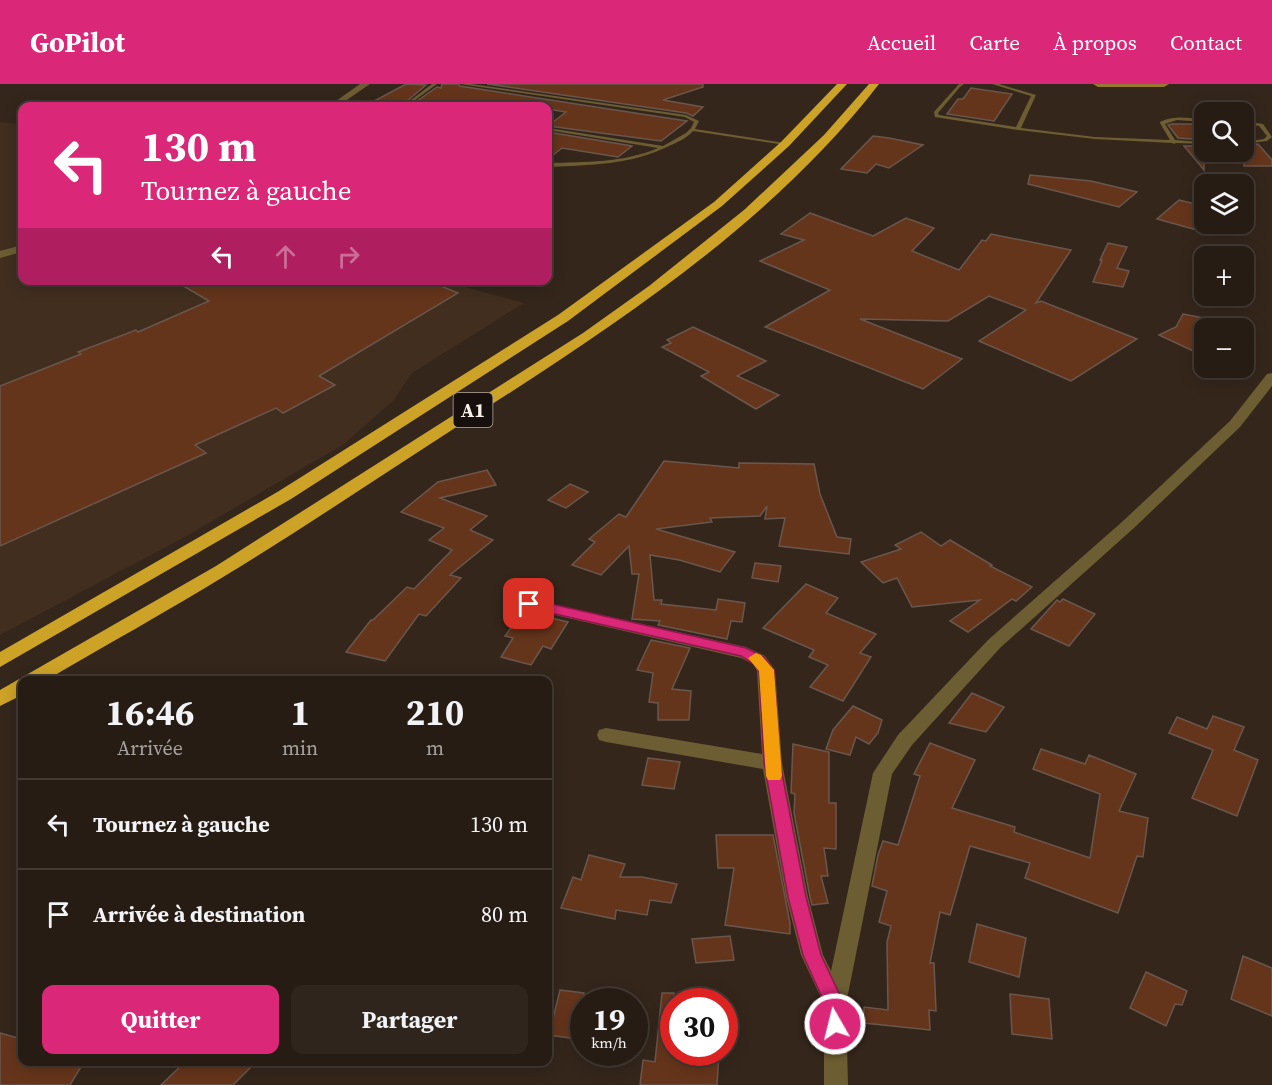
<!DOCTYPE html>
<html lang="fr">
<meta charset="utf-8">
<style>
body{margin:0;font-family:"Source Serif 4",serif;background:#2f251d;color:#f1f3f6;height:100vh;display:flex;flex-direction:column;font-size:22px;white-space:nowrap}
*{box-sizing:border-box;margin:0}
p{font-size:20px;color:#a4a1a0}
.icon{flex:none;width:33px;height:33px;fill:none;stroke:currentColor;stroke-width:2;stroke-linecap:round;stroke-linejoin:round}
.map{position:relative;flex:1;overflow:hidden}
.drawer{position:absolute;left:18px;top:592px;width:534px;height:390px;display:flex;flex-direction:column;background:#271c14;border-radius:12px;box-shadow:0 3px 15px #0003,0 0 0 2px #433a34}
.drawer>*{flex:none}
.top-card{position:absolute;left:18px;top:18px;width:534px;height:183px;border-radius:12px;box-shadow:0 3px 15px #0003,0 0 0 2px #433a34;background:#db2777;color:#fff;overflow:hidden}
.buttons{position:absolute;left:1194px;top:18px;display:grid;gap:12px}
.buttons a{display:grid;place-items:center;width:60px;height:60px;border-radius:12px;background:#271c14;box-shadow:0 3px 15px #0003,0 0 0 2px #433a34;font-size:30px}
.speed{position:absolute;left:570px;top:904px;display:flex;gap:12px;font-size:30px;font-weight:700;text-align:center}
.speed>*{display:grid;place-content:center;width:78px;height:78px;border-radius:50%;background:#271c14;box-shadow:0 3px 15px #0003,0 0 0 2px #433a34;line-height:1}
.speed small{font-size:15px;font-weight:400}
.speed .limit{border:9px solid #d22;background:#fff;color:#111}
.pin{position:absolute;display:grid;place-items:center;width:51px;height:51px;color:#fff;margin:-26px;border-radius:12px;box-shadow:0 3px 9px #0006}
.me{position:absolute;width:66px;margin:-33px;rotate:352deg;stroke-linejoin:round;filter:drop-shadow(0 0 4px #0008)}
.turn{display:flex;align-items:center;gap:21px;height:126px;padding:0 24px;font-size:27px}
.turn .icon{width:78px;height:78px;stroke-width:2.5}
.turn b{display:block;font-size:42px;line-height:51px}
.lanes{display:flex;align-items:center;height:57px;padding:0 24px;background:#0003;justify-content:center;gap:30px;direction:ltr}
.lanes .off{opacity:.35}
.eta{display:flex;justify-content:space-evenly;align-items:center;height:102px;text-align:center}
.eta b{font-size:36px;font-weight:700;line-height:42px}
.primary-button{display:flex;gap:12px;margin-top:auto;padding:12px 24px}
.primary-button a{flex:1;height:69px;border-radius:12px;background:#db2777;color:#fff;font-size:24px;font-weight:700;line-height:69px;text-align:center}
.primary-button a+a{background:#2f251d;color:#f1f3f6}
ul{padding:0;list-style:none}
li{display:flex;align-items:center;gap:18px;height:90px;padding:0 24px;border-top:2px solid #433a34}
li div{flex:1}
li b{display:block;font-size:22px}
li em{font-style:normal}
header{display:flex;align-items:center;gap:36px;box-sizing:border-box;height:84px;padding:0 30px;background:#db2777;color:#fff}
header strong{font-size:28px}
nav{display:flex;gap:33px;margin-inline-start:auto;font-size:21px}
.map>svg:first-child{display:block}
</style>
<header>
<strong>GoPilot</strong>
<nav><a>Accueil</a><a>Carte</a><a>À propos</a><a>Contact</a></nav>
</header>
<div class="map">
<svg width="1272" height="1001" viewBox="0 0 1272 1001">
<rect width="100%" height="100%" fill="#34261b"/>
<polygon fill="#412e1f" points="0,38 22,41 22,196 443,197 524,219 412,289 393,317 344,360 183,454 0,551"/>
<g fill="#65351b" stroke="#69574e" stroke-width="1.5">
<polygon points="406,0 426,1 401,22 365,22"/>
<polygon points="442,0 458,0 460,2 687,37 661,57 548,42 566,28 548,25 548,22 521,22 488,17 479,22 410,22 437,3 441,4"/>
<polygon points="487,0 703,0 703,3 663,16 703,23 693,32 686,29"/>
<polygon points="971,4 1012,10 994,37 947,30 958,15 963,15"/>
<polygon points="1172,40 1204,40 1204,56 1178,54 1168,41"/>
<polygon points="548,48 632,62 618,73 562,64 548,75"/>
<polygon points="873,52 889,54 923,61 889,84 876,80 867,89 841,85"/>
<polygon points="1258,60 1272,76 1272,82 1244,82 1244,62"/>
<polygon points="1184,62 1204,62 1204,86"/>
<polygon points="1030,91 1091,97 1137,108 1119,123 1028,100"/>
<polygon points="1179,116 1204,122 1204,148 1157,135"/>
<polygon points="810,129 873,152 906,134 934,144 912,167 959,186 982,156 986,157 991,150 1071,166 1036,219 1041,217 1137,255 1071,297 979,257 1026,226 989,212 948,237 860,235 962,275 923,305 765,243 830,206 760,177 804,156 781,150"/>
<polygon points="1108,159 1127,163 1117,184 1129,187 1123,203 1093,198 1102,176 1100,176"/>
<polygon points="173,196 426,196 458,209 319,292 335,301 283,329 276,324 195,361 206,369 0,462 0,302 81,270 78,268 136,246 138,248 209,217"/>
<polygon points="1183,230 1204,234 1204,272 1159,251 1176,243"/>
<polygon points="693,243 766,277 737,292 779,311 756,325 701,292 709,288 662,263 671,259 667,256"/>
<polygon points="664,377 739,384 739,379 814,380 820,410 837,453 851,455 849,470 779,462 785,434 765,435 767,422 760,432 710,434 712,438 656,445 735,468 720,488 679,476 650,471 654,516 662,516 661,520 716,526 718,515 745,519 742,538 731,537 727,555 658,541 660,537 632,535 639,490 632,490 629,462 601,491 572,481 595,458 589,455 619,430 626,433"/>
<polygon points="487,386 496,401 440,414 487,432 470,446 493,456 450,491 461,494 426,532 419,530 385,577 346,568 371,536 373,536 407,503 414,505 452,466 429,456 444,444 401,428 438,398"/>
<polygon points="570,400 588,408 566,424 548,416"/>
<polygon points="921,448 941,462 950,456 992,481 990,482 1032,503 1016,517 1012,515 968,548 950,537 980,516 912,523 897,494 883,499 861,478 901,465 895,461"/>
<polygon points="755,479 781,482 778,498 752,494"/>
<polygon points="806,500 838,514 826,529 876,550 860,569 871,573 843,617 810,603 828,581 809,573 814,566 763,544"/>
<polygon points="1063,515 1095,530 1069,562 1031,545 1057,516 1060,518"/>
<polygon points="523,527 568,538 551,565 543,562 531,581 501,573 513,554 505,552"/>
<polygon points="651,556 690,564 672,605 691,607 689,636 658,636 658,619 649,618 653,589 637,586"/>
<polygon points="972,609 1004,623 986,648 949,639"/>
<polygon points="853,622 882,636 878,649 869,660 856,653 850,671 826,665 833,646"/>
<polygon points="1213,632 1244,643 1234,666 1258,676 1237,732 1192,714 1213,666 1169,649 1177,633 1207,645"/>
<polygon points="930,659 975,676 952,724 1015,743 1014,748 1090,774 1100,710 1033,685 1041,665 1085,680 1089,671 1136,690 1119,727 1148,734 1143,773 1137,772 1118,829 1025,794 1030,779 970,762 950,831 940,828 930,879 934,879 936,927 929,926 930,946 864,939 864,923 888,926 887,858 891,842 879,838 887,807 872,802 878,771 883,757 898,761 920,692 914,690"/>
<polygon points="793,660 829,668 829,719 836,719 836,765 824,764 828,792 821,792 828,819 812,821 810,813 794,729 795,710 791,709"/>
<polygon points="648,674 680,678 674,705 642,701"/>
<polygon points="716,751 773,751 790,839 790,850 725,841 734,784 718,784"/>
<polygon points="589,771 625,780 620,793 642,793 677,800 671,819 650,816 647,831 616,826 615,835 561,824 573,793 581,796"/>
<polygon points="977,840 1026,854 1019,893 969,878"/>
<polygon points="730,852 734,876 696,879 692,855"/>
<polygon points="1243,872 1272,884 1272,932 1231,915"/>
<polygon points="1146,888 1187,907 1182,921 1175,920 1166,942 1130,924"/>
<polygon points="560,906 584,909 584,956 549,951"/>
<polygon points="662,909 674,909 674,969 719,969 717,1001 640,1001 643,976 655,978"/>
<polygon points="1010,910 1049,915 1052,955 1012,950"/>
<polygon points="0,949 22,955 22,978 84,978 70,1001 0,1001"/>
<polygon points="185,978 256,978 233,1001 161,1001"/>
</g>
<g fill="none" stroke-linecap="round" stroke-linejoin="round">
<g fill="#6d5d33" fill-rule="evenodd">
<polygon points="432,0 437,0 407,22 403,22"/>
<path d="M 460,0 L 471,0 L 686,31 L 699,37 L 695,45 L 785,59 L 787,60 L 785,61 L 693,47 C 687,54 678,58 669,62 C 631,81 590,81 548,83 L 548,79 C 586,78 623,79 658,64 L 548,46 L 548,44 L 663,62 L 686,49 L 691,44 L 694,38 L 685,33 Z"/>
<path d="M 959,0 L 964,0 L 960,3 L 938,29 L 939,31 L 1016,43 L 1031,12 L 992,0 L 999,0 L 1036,11 L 1021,44 L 1095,53 L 1170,56 L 1160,39 L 1160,38 C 1174,31 1190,34 1204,36 L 1204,38 L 1177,36 L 1165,40 L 1175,56 L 1204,58 L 1204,60 L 1176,59 L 1174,60 L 1172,59 L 1095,55 L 1018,46 L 935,33 L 934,28 Z"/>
<polygon points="1244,37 1263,40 1272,53 1267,57 1244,60 1244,58 1264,55 1267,52 1259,42 1244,39"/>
</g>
<g fill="#6d5d33" fill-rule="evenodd">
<polygon points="360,0 370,0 338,22 329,22"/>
<polygon points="22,161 22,168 0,174 0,167"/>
<polygon points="1272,289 1272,302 1240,343 1135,443 1000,564 912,661 892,690 846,920 848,1001 824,1001 824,920 801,871 786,813 763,685 606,658 599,656 597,651 599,646 606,644 762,670 757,587 753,580 741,574 529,525 523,524 521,520 523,516 529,515 746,563 765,572 775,586 782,679 808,813 823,871 831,887 873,689 898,651 988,556 1123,437 1230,337 1267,290"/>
</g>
<polygon fill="#947933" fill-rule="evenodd" points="1093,0 1169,0 1164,3 1098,3"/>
<g fill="#cca227" fill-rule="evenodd">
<polygon points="837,0 847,0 789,62 722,122 568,237 291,415 0,583 0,568 279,407 558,231 714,118 781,58"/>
<path d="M 869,0 L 879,0 C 768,144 606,247 455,344 C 379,393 305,443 228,490 C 168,527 106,561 45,597 L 22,597 L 22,611 L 0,622 L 0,606 L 216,482 L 583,249 L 649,202 L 744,126 L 824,51 Z"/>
</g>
</g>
<polygon fill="#db2777" stroke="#8e194d" stroke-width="1.5" points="529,515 746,564 764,573 774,586 780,679 806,813 821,871 844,920 844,940 842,946 835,949 828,946 825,940 825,920 803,871 788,813 764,679 759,587 754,580 741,572 524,523 522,520"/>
<polygon fill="#f59e0b" points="756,569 761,571 774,586 782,692 780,696 768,696 766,692 759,587 748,574"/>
<g text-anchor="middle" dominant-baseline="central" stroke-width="6" stroke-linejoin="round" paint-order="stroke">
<rect fill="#17100c" stroke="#b5ada7" stroke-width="1.5" x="453.5" y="309" width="39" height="34" rx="4.5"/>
<g font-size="20" font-weight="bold" fill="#f9f0e9">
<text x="473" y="326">A1</text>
</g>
</g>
</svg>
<div class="buttons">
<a><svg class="icon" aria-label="search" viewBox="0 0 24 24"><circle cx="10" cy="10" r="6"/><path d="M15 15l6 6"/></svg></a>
<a><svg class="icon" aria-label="layers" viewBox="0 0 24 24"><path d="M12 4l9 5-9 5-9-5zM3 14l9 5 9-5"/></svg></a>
<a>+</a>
<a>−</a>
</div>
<div class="speed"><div>19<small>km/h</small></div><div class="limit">30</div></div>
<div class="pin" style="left:529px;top:520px;background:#d93025"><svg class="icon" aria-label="arrive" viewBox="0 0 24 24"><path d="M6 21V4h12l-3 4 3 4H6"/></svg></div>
<svg class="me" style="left:835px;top:940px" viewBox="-20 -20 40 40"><circle r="17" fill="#db2777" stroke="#fff" stroke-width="3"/><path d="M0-11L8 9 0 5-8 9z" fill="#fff"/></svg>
<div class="top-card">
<div class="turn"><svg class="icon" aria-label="left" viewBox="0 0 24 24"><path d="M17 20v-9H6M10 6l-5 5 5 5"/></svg><div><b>130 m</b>Tournez à gauche</div></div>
<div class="lanes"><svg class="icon" aria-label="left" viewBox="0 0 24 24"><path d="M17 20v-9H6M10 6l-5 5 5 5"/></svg><svg class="icon off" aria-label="ahead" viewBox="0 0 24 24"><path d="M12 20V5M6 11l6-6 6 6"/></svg><svg class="icon off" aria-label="right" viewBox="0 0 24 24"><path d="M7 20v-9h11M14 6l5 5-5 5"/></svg></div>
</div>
<section class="drawer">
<div class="eta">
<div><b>16:46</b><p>Arrivée</p></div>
<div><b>1</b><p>min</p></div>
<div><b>210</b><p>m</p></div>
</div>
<ul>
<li><svg class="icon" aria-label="left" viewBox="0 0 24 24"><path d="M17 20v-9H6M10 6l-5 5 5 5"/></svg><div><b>Tournez à gauche</b></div><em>130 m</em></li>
<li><svg class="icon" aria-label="arrive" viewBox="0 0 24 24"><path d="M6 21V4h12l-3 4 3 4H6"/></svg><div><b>Arrivée à destination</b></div><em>80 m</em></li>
</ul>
<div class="primary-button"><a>Quitter</a><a>Partager</a></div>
</section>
</div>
